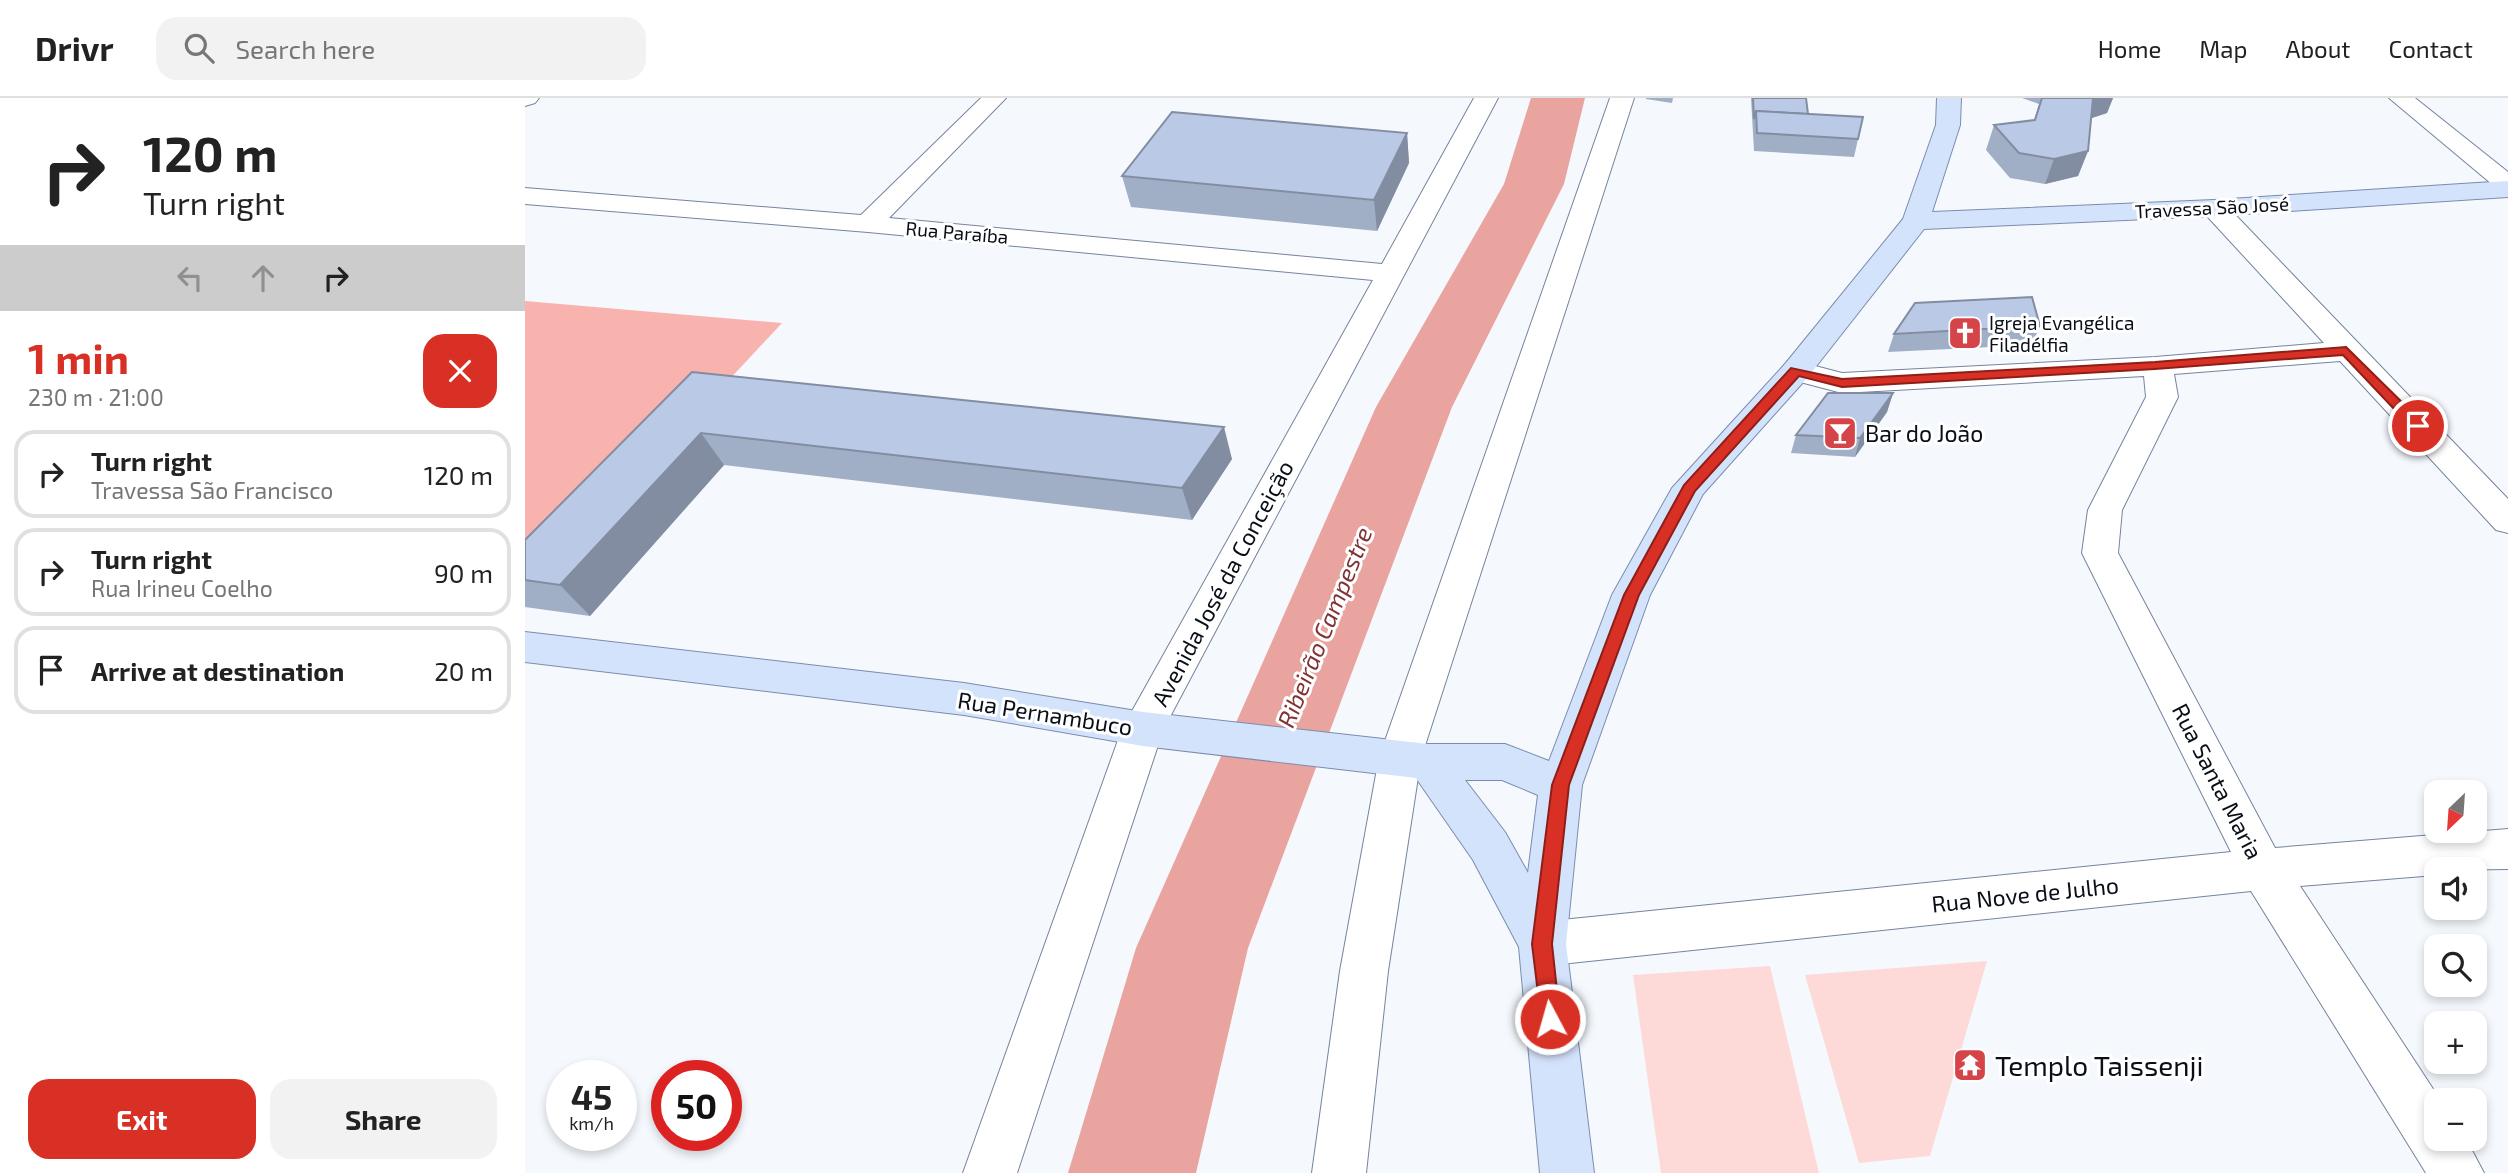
<!DOCTYPE html>
<meta charset="utf-8">
<style>
body{margin:0;font-family:"Exo 2",sans-serif;background:#f2f2f2;color:#222;height:100vh;display:flex;flex-direction:column;font-size:26px;white-space:nowrap}
*{box-sizing:border-box;margin:0}
p{font-size:23px;color:#767676}
.icon{flex:none;width:38px;height:38px;fill:none;stroke:currentColor;stroke-width:2;stroke-linecap:round;stroke-linejoin:round}
.map{position:relative;flex:1;overflow:hidden}
.details{display:flex;flex-direction:column;background:#fff;width:525px}
.details>*{flex:none}
.hud{background:#fff;color:#222;overflow:hidden}
.needle{width:46px;rotate:205deg}
.tools{position:absolute;left:1899px;top:682px;display:grid;gap:14px}
.tools a{display:grid;place-items:center;width:63px;height:63px;border-radius:14px;background:#fff;box-shadow:0 4px 10px #0003;font-size:35px}
.speed{position:absolute;left:21px;top:962px;display:flex;gap:14px;font-size:35px;font-weight:700;text-align:center}
.speed>*{display:grid;place-content:center;width:91px;height:91px;border-radius:50%;background:#fff;box-shadow:0 4px 10px #0003;line-height:1}
.speed small{font-size:18px;font-weight:400}
.speed .limit{border:10px solid #d22;background:#fff;color:#111}
.pin{position:absolute;display:grid;place-items:center;width:60px;height:60px;color:#fff;margin:-30px;border:4px solid #fff;border-radius:50%;box-shadow:0 2px 7px #0007}
.me{position:absolute;width:77px;margin:-38px;rotate:354deg;stroke-linejoin:round;filter:drop-shadow(0 0 5px #0008)}
.turn{display:flex;align-items:center;gap:24px;height:147px;padding:0 28px;font-size:32px}
.turn .icon{width:91px;height:91px;stroke-width:2.5}
.turn b{display:block;font-size:49px;line-height:60px}
.lanes{display:flex;align-items:center;height:66px;padding:0 28px;background:#0003;justify-content:center;gap:35px;direction:ltr}
.lanes .off{opacity:.35}
.round{display:grid;place-items:center;flex:none;width:74px;height:74px;border-radius:21px;background:#f2f2f2}
.headline{display:flex;align-items:center;justify-content:space-between;height:119px;padding:0 28px}
h1{font-size:42px;font-weight:700;line-height:52px;color:#d93025}
.cta{display:flex;gap:14px;margin-top:auto;padding:14px 28px}
.cta a{flex:1;height:80px;border-radius:21px;background:#d93025;color:#fff;font-size:28px;font-weight:700;line-height:80px;text-align:center}
.cta a+a{background:#f2f2f2;color:#222}
ul{padding:0;list-style:none}
li{display:flex;align-items:center;gap:21px;height:88px;margin:0 14px 10px;padding:0 14px;border:4px solid #e0e0e0;border-radius:21px}
li div{flex:1}
li b{display:block;font-size:26px}
li em{font-style:normal}
header{display:flex;align-items:center;gap:42px;box-sizing:border-box;height:98px;padding:0 35px;background:#fff;border-bottom:2px solid #e0e0e0}
header strong{font-size:33px}
nav{display:flex;gap:38px;margin-inline-start:auto;font-size:24px}
.search{width:490px;height:63px;background:#f2f2f2;display:flex;align-items:center;gap:18px;box-sizing:border-box;padding:0 24px;border-radius:21px;color:#767676;font-size:26px}
main{display:flex;flex:1;min-height:0}
.map>svg:first-child{display:block}
</style>
<header>
<strong>Drivr</strong>
<div class="search"><svg class="icon" aria-label="search" viewBox="0 0 24 24"><circle cx="10" cy="10" r="6"/><path d="M15 15l6 6"/></svg>Search here</div>
<nav><a>Home</a><a>Map</a><a>About</a><a>Contact</a></nav>
</header>
<main>
<section class="details">
<div class="hud">
<div class="turn"><svg class="icon" aria-label="right" viewBox="0 0 24 24"><path d="M7 20v-9h11M14 6l5 5-5 5"/></svg><div><b>120 m</b>Turn right</div></div>
<div class="lanes"><svg class="icon off" aria-label="left" viewBox="0 0 24 24"><path d="M17 20v-9H6M10 6l-5 5 5 5"/></svg><svg class="icon off" aria-label="ahead" viewBox="0 0 24 24"><path d="M12 20V5M6 11l6-6 6 6"/></svg><svg class="icon" aria-label="right" viewBox="0 0 24 24"><path d="M7 20v-9h11M14 6l5 5-5 5"/></svg></div>
</div>
<div class="headline"><div><h1>1 min</h1><p>230 m · 21:00</p></div><a class="round" style="background:#d93025;color:#fff"><svg class="icon" aria-label="close" viewBox="0 0 24 24"><path d="M6 6l12 12M18 6L6 18"/></svg></a></div>
<ul>
<li><svg class="icon" aria-label="right" viewBox="0 0 24 24"><path d="M7 20v-9h11M14 6l5 5-5 5"/></svg><div><b>Turn right</b><p>Travessa São Francisco</p></div><em>120 m</em></li>
<li><svg class="icon" aria-label="right" viewBox="0 0 24 24"><path d="M7 20v-9h11M14 6l5 5-5 5"/></svg><div><b>Turn right</b><p>Rua Irineu Coelho</p></div><em>90 m</em></li>
<li><svg class="icon" aria-label="arrive" viewBox="0 0 24 24"><path d="M6 21V4h12l-3 4 3 4H6"/></svg><div><b>Arrive at destination</b></div><em>20 m</em></li>
</ul>
<div class="cta"><a>Exit</a><a>Share</a></div>
</section>
<div class="map">
<svg width="1983" height="1075" viewBox="0 0 1983 1075">
<rect width="100%" height="100%" fill="#f5f9fe"/>
<g fill="#fdd9d7">
<polygon points="1462,863 1405,1058 1334,1065 1280,877"/>
<polygon points="1245,868 1294,1075 1136,1075 1108,877"/>
</g>
<polygon fill="#f9b3af" points="0,203 257,225 0,501"/>
<g fill="none" stroke-linecap="round" stroke-linejoin="round">
<polygon fill="#e9a4a0" fill-rule="evenodd" points="1006,0 1060,0 1039,86 927,309 723,850 671,1075 543,1075 611,850 851,309 979,86"/>
<g stroke="#75849d" stroke-width="2">
<g id="minor">
<polygon points="0,0 14,0 10,5 0,8"/>
<polygon points="456,0 481,0 364,120 857,166 949,0 973,0 638,632 492,1075 438,1075 597,631 848,182 343,134 0,106 0,90 336,117"/>
<polygon points="1085,0 1109,0 896,660 863,873 841,1075 787,1075 815,873 854,660"/>
<polygon points="1864,0 1890,0 1983,74 1983,95 1974,92"/>
<polygon points="1689,102 1698,104 1983,401 1983,435 1971,432 1815,263 1649,276 1653,299 1597,412 1593,455 1750,750 1983,731 1983,771 1911,772 1911,777 1775,788 1916,1003 1911,1003 1911,1041 1941,1041 1959,1075 1901,1075 1726,793 1017,868 1000,862 993,846 1000,830 1017,824 1706,754 1557,455 1563,412 1621,299 1619,278 1317,295 1260,280 1256,273 1260,266 1271,263 1317,275 1630,259 1799,245 1680,116 1676,110 1680,104"/>
</g>
</g>
<g stroke="#7b8cab" stroke-width="2">
<path id="major" d="M 1412,0 L 1436,0 L 1435,27 L 1407,114 L 1689,102 L 1983,83 L 1983,99 L 1689,118 L 1399,131 L 1282,280 L 1178,396 L 1125,497 L 1057,687 L 1041,846 L 1069,1075 L 1015,1075 L 994,849 L 948,762 L 891,680 L 618,648 L 439,617 L 0,564 L 0,534 L 439,585 L 618,614 L 903,646 L 980,646 L 1024,663 L 1087,497 L 1147,390 L 1260,266 L 1378,121 L 1411,27 ZM 940,682 L 977,682 L 1013,697 L 1003,775 L 980,734 Z"/>
</g>
<use href="#minor" fill="#fff" fill-rule="evenodd"/>
<use href="#major" fill="#d4e3fc" fill-rule="evenodd"/>
</g>
<g fill="#a0aec6">
<polygon points="1121,0 1148,0 1147,5 1121,1"/>
<polygon points="1226,0 1281,0 1283,16 1338,19 1329,59 1229,53"/>
<polygon points="1497,0 1588,0 1582,15 1566,20 1563,53 1553,78 1520,86 1485,80 1461,52 1469,27 1509,22 1514,6"/>
<polygon points="882,35 884,65 852,133 606,109 597,78"/>
<polygon points="1515,228 1507,247 1363,254 1369,236"/>
<polygon points="167,274 707,361 667,422 199,367 65,518 0,509 0,442"/>
<polygon points="1368,295 1362,314 1330,359 1266,355 1271,337"/>
</g>
<g fill="#828da1">
<polygon points="1567,0 1588,0 1582,15 1558,23"/>
<polygon points="882,35 884,65 852,133 849,102"/>
<polygon points="1563,53 1553,78 1520,86 1529,61"/>
<polygon points="1368,295 1362,314 1330,359 1335,340"/>
<polygon points="699,329 707,361 667,422 657,390"/>
<polygon points="176,335 199,367 65,518 35,487"/>
</g>
<g fill="#bacae6" stroke="#828da1" stroke-width="2">
<polygon points="1228,0 1281,0 1283,16 1231,13 1229,21"/>
<polygon points="1517,0 1568,0 1563,53 1529,61 1494,55 1469,27 1510,22"/>
<polygon points="1231,13 1338,19 1333,41 1232,35"/>
<polygon points="647,14 882,35 849,102 597,78"/>
<polygon points="1507,199 1515,228 1369,236 1390,205"/>
<polygon points="167,274 699,329 657,390 176,335 35,487 0,482 0,442"/>
<polygon points="1303,295 1368,295 1335,340 1271,337"/>
</g>
<polygon fill="#d93025" stroke="#8d1f18" stroke-width="2" points="1821,249 1898,325 1898,331 1888,331 1818,257 1630,271 1317,289 1274,278 1170,393 1114,497 1044,687 1027,846 1035,921 1032,928 1025,931 1017,928 1007,846 1027,687 1099,497 1159,387 1266,270 1317,281 1630,264"/>
<defs>
<g id="church-square" transform="scale(1.75)"><rect x="-9" y="-9" width="18" height="18" rx="4" fill="#d44449" stroke="#fff"/><path d="M-1.2-6h2.4v3.5h3.3v2.4h-3.3V6h-2.4V-.1h-3.3v-2.4h3.3Z" fill="#fff"/></g>
<g id="bar-square" transform="scale(1.75)"><rect x="-9" y="-9" width="18" height="18" rx="4" fill="#d44449" stroke="#fff"/><path d="M-6-5H6L.8 .8V4.5H3.5V6h-7V4.5H-.8V.8Z" fill="#fff"/></g>
<g id="temple-square" transform="scale(1.75)"><rect x="-9" y="-9" width="18" height="18" rx="4" fill="#d44449" stroke="#fff"/><path d="M0-6L5-2H3V0L6.5 2.5H4V6H1.5V3h-3V6H-4V2.5H-6.5L-3 0V-2H-5Z" fill="#fff"/></g>
</defs>
<g fill-rule="evenodd">
<use href="#church-square" x="1440" y="235"/>
<use href="#bar-square" x="1315" y="335"/>
<use href="#temple-square" x="1445" y="967"/>
</g>
<g text-anchor="middle" dominant-baseline="central" stroke-width="6" stroke-linejoin="round" paint-order="stroke">
<g font-size="19" fill="#090e17" stroke="#fff">
<text transform="translate(1687 109) rotate(-3)">Travessa São José</text>
<text transform="translate(432 134) rotate(5)">Rua Paraíba</text>
</g>
<g font-size="19" fill="#090e17" stroke="#fff" text-anchor="start">
<text x="1464" y="224">Igreja Evangélica<tspan x="1464" dy="22">Filadélfia</tspan></text>
</g>
<g font-size="23" fill="#090e17" stroke="#fff" text-anchor="start">
<text x="1340" y="335">Bar do João</text>
</g>
<g font-size="23" fill="#090e17" stroke="#fff">
<text transform="translate(697 485) rotate(-62)">Avenida José da Conceição</text>
<text transform="translate(520 615) rotate(9)">Rua Pernambuco</text>
<text transform="translate(1693 683) rotate(63)">Rua Santa Maria</text>
<text transform="translate(1500 796) rotate(-6)">Rua Nove de Julho</text>
</g>
<g font-size="24" font-style="italic" fill="#833233" stroke="#fff">
<text transform="translate(799 529) rotate(-68)">Ribeirão Campestre</text>
</g>
<g font-size="28" fill="#090e17" stroke="#fff" text-anchor="start">
<text x="1470" y="967">Templo Taissenji</text>
</g>
</g>
</svg>
<div class="tools">
<a><svg class="needle" viewBox="-14 -14 28 28"><path d="M0-13l5 13h-10z" fill="#e53935"/><path d="M0 13l5-13h-10z" fill="#767676"/></svg></a>
<a><svg class="icon" aria-label="sound" viewBox="0 0 24 24"><path d="M4 9h4l5-4v14l-5-4H4zM17 9q2 3 0 6"/></svg></a>
<a><svg class="icon" aria-label="search" viewBox="0 0 24 24"><circle cx="10" cy="10" r="6"/><path d="M15 15l6 6"/></svg></a>
<a>+</a>
<a>−</a>
</div>
<div class="speed"><div>45<small>km/h</small></div><div class="limit">50</div></div>
<div class="pin" style="left:1893px;top:328px;background:#d93025"><svg class="icon" aria-label="arrive" viewBox="0 0 24 24"><path d="M6 21V4h12l-3 4 3 4H6"/></svg></div>
<svg class="me" style="left:1025px;top:921px" viewBox="-20 -20 40 40"><circle r="17" fill="#d93025" stroke="#fff" stroke-width="3"/><path d="M0-11L8 9 0 5-8 9z" fill="#fff"/></svg>
</div>
</main>
